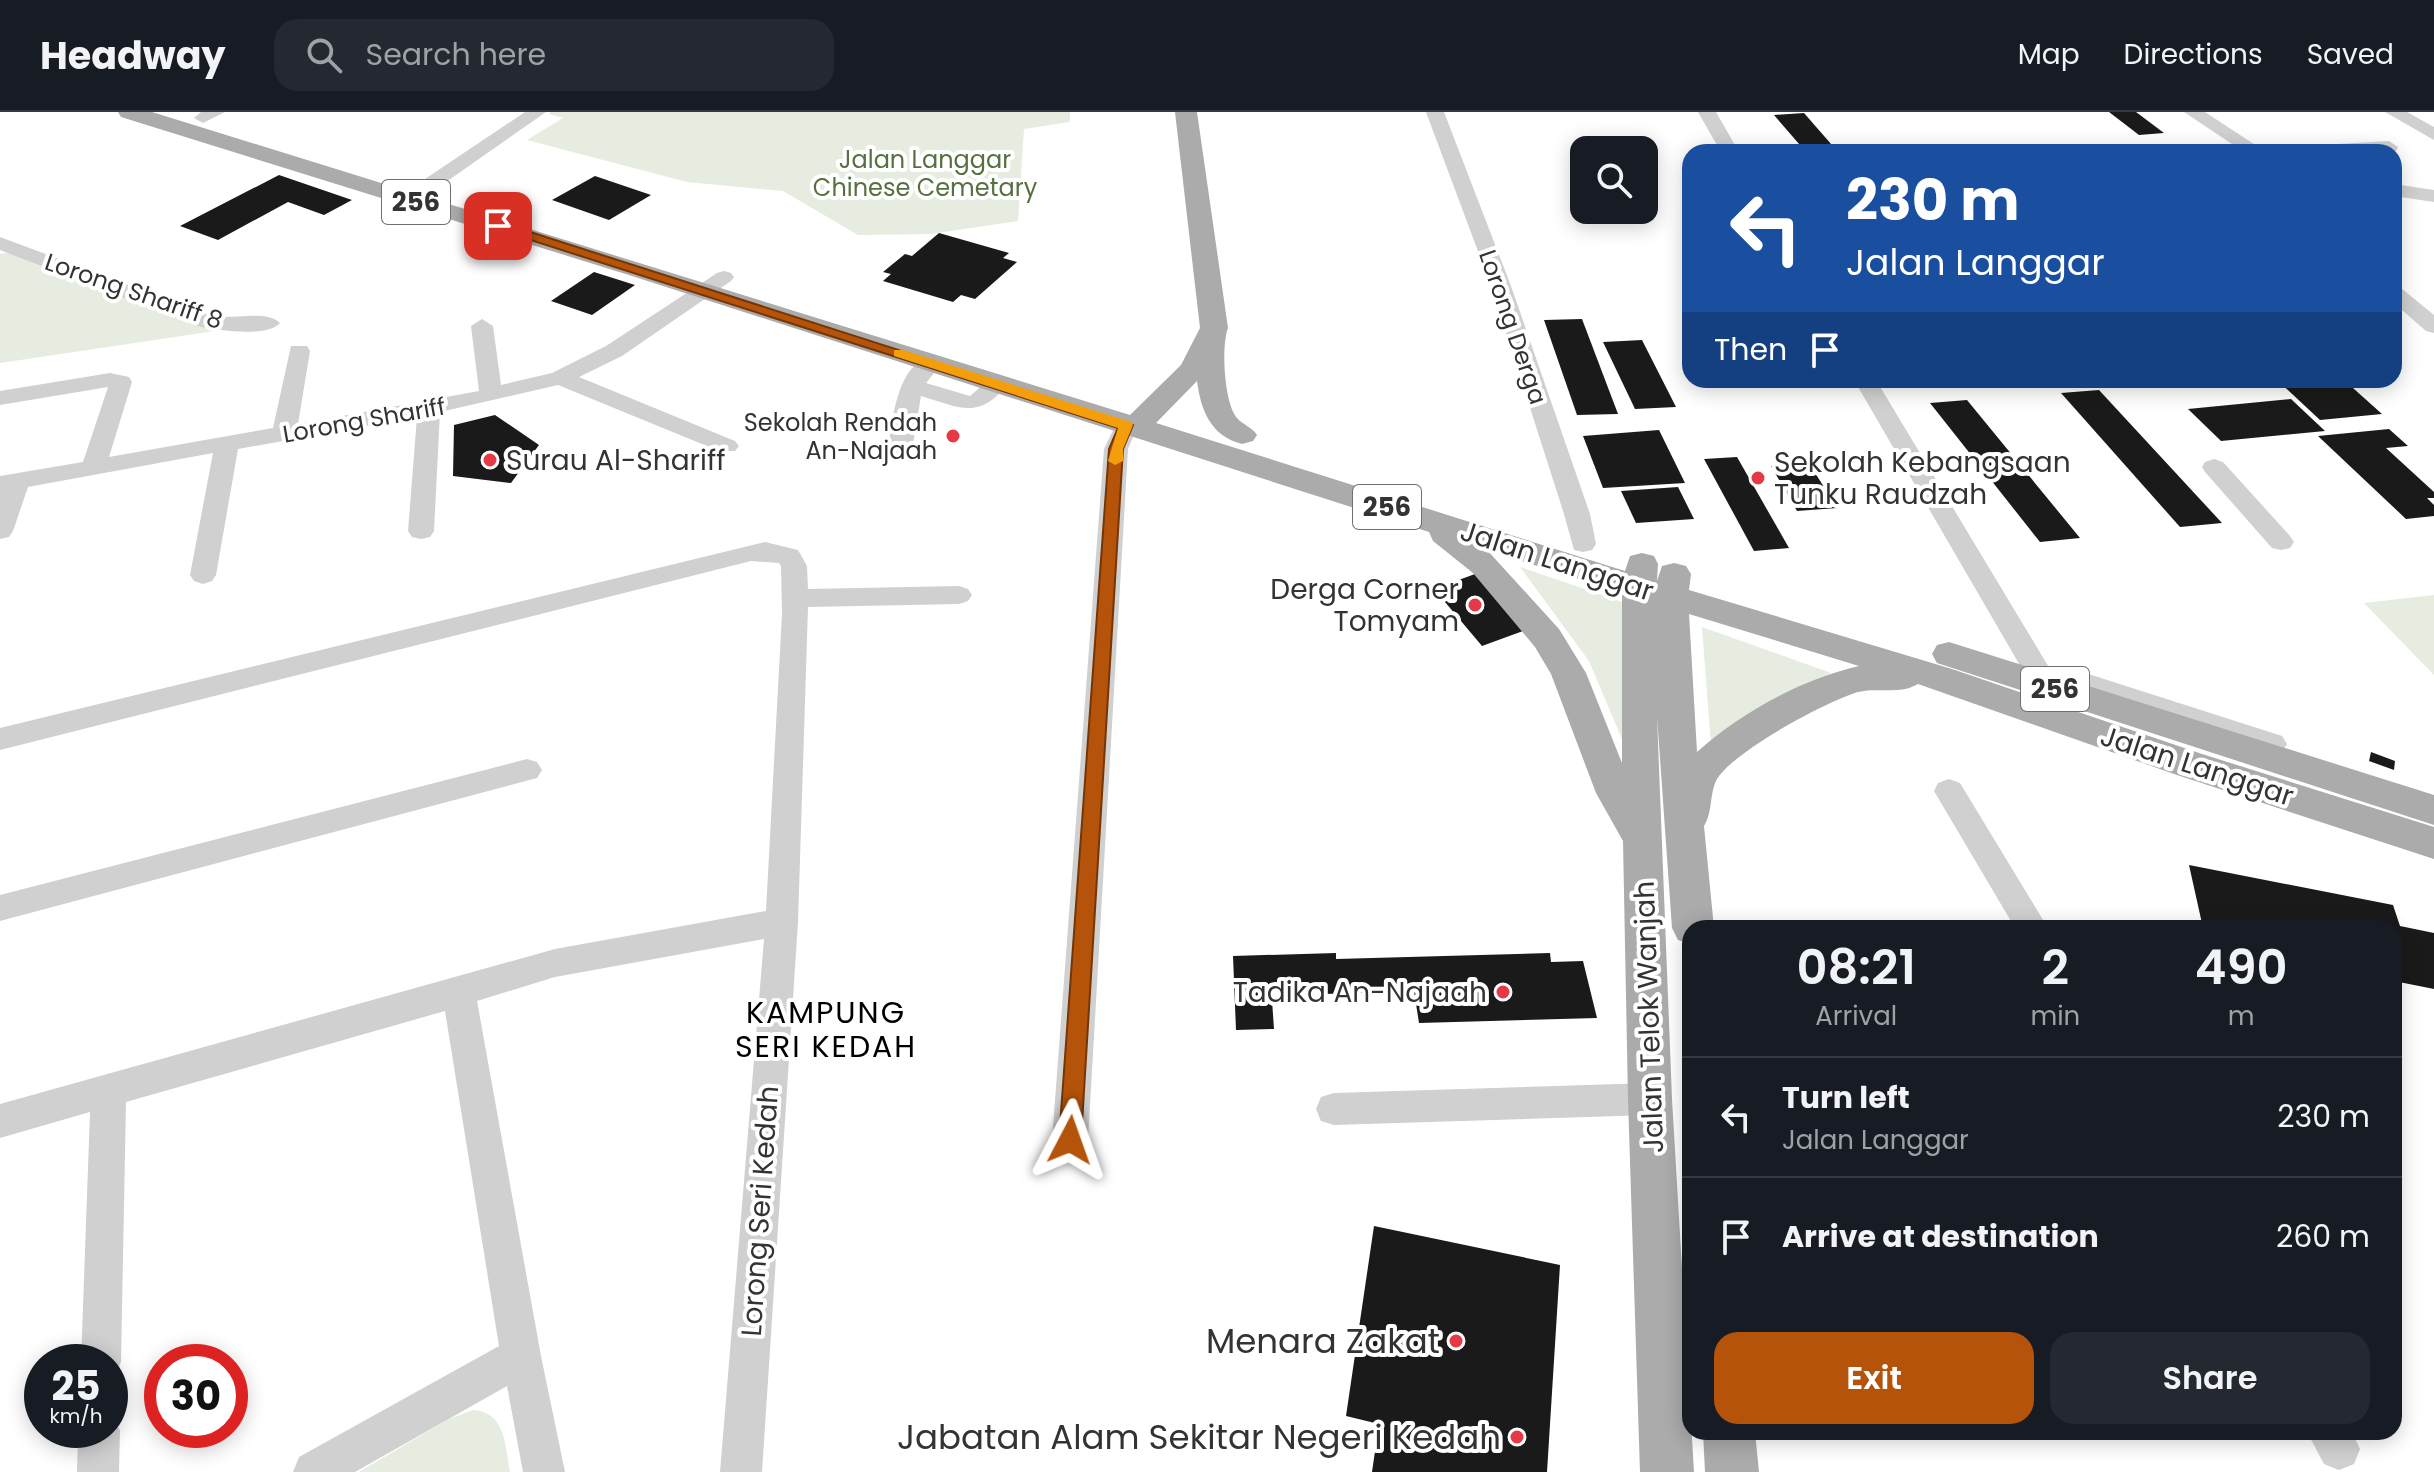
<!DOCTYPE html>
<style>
body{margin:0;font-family:Poppins,sans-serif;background:#242831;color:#f1f3f6;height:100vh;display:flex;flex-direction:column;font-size:30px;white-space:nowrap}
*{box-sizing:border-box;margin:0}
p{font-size:26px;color:#9ea1a6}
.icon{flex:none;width:44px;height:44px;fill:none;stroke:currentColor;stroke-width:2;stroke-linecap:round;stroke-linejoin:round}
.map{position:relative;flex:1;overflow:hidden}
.sheet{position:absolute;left:1682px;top:808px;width:720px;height:520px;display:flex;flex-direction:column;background:#171b24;border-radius:24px;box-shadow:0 4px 20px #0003}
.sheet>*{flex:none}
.banner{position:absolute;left:1682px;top:32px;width:720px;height:244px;border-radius:24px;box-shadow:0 4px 20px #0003;background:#1a4fa0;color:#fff;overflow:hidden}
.fabs{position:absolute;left:1570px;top:24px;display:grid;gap:16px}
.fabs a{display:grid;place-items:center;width:88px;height:88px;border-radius:16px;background:#171b24;box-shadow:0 4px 20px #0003;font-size:40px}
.speed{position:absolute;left:24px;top:1232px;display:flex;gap:16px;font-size:40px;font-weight:700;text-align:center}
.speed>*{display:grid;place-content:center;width:104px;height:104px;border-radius:50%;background:#171b24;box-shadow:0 4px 20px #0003;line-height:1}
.speed small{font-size:20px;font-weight:400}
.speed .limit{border:12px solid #d22;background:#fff;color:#111}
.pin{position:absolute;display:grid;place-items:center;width:68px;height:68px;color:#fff;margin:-34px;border-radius:16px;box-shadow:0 4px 12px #0006}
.me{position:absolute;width:88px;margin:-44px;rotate:4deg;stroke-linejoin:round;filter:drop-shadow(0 0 6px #0008)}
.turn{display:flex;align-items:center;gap:28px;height:168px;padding:0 32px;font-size:36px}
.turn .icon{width:104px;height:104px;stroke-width:2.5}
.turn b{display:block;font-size:56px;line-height:68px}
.then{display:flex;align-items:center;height:76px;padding:0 32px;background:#0003;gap:16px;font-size:30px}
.eta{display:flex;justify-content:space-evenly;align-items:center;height:136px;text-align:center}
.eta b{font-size:48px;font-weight:600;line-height:56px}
.action{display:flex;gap:16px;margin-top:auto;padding:16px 32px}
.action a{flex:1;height:92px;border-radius:24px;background:#b45309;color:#fff;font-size:32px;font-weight:600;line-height:92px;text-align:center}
.action a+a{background:#242831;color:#f1f3f6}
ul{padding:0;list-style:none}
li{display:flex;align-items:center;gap:24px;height:120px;padding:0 32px;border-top:2px solid #363941}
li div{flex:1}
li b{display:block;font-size:30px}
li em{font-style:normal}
header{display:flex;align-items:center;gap:48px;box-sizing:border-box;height:112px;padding:0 40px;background:#171b24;border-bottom:2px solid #363941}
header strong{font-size:38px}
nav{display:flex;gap:44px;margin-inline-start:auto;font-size:28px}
.search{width:560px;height:72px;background:#242831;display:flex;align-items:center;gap:20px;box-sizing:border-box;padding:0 28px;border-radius:24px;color:#9ea1a6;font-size:30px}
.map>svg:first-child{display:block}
</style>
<header>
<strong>Headway</strong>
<div class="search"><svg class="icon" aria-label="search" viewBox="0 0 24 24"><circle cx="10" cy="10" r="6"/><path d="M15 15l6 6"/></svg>Search here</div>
<nav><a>Map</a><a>Directions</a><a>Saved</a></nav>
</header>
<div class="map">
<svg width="2434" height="1360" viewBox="0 0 2434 1360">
<rect width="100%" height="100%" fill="#fff"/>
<g fill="#e6ecdf">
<polygon points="551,0 1070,0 1070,10 1024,17 1018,109 931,122 858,123 783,79 687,70 527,28 563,6 549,2"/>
<polygon points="11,140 215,219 0,251 0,142"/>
<polygon points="1520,455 1622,490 1632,651 1589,549"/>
<polygon points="2434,483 2434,563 2364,491"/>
<polygon points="1702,515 1831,561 1765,595 1711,633"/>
<path d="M 473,1298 C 506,1300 505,1334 510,1360 L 359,1360 L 449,1307 Z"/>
</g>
<g fill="#1a1a1a">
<polygon points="2109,0 2136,0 2164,21 2139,23"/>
<polygon points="1804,1 1838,40 1806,40 1774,3"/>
<polygon points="2198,32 2209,40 2158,40 2153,36"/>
<polygon points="1989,34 1996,40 1957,40 1953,36"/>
<polygon points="279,63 352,88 324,103 288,90 218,128 180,114"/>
<polygon points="595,64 651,83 609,108 552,88"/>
<polygon points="939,121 1009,141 1003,146 1017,150 975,187 961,183 953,190 883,169 891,162 883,160 905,142 912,144"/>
<polygon points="594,160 635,173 592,203 551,189"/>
<polygon points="1582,207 1618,302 1577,303 1544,208"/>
<polygon points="1642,228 1676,295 1635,297 1603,230"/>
<polygon points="2277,268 2344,268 2382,302 2320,308"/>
<polygon points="2099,278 2222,411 2180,415 2061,281"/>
<polygon points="2291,287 2325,319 2221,329 2188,297"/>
<polygon points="1967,288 2080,426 2040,430 1930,291"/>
<polygon points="495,303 539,333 511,371 453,364 454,313"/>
<polygon points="2389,317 2408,334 2386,336 2434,380 2434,386 2427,386 2434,393 2434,404 2406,407 2318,324"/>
<polygon points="1659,318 1685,371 1603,376 1583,324"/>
<polygon points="1737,345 1789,436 1754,439 1704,347"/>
<polygon points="1809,351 1837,396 1797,399 1771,354"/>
<polygon points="1678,375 1694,407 1636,411 1621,379"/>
<polygon points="1475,462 1523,519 1482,534 1434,477"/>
<polygon points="2371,640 2395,649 2394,658 2369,649"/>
<polygon points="2189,753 2393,793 2400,814 2434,821 2434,877 2394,869 2394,816 2203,816"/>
<polygon points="1336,841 1336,847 1550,841 1551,850 1583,849 1597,906 1419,911 1414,879 1325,882 1325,873 1271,874 1274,917 1236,918 1233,844"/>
<polygon points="1374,1114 1560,1153 1547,1360 1372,1360 1379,1312 1346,1304"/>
</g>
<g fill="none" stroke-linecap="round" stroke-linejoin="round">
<g fill="#d0d0d0" fill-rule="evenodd">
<polygon points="201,0 225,0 203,11 194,6"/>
<polygon points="525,0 546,0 436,77 422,77 419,73 422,69"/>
<polygon points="1426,0 1444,0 1511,174 1590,402 1596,432 1592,438 1583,440 1574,438 1564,402 1491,174"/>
<polygon points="1698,0 1716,0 1739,40 1721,40"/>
<polygon points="2184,0 2205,0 2266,40 2244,40"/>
<polygon points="2385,0 2407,0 2434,15 2434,28"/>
<polygon points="2389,29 2398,35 2396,39 2294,40 2303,34"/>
<polygon points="2394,72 2434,78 2434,90 2394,84"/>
<path d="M 0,125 L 212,204 C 231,208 267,197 280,211 C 267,226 216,218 198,214 L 0,138 Z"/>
<polygon points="724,159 731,161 734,165 731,169 622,244 579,265 735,329 739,334 735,339 719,339 558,273 440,300 434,419 430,425 421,427 412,425 408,419 417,305 238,337 216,463 212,469 203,472 194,469 190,463 213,341 28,375 13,419 9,425 0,427 0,364 83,350 108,275 0,293 0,279 110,261 129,265 132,270 109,345 273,316 291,234 307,234 310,239 298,312 479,279 471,214 482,207 493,214 501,273 552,261 606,234 717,161"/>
<polygon points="2394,174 2401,176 2434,203 2434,221 2426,219 2394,191"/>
<path d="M 931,244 L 942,251 L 926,271 L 970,284 C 982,275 987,263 1004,267 L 1007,272 C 980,309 958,295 921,284 L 911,344 L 907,349 L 891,349 L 887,344 C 892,314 895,253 931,244 Z"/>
<polygon points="1854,268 1876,268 2056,567 2060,574 2056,581 2046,584 2036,581"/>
<polygon points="1126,306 1134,308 1138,313 1128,337 1088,1028 1083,1040 1070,1045 1057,1040 1052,1028 1104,337 1118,308"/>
<polygon points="2214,347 2223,350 2290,424 2294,430 2290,436 2281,438 2272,436 2205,360 2202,355 2205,350"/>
<polygon points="765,430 798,438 807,454 808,477 959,474 968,477 972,483 968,489 959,492 808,495 798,810 762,1360 720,1360 764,827 555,865 477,889 541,1244 565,1360 523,1360 507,1274 355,1360 293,1360 299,1345 499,1234 445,899 126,990 121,1250 115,1264 110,1266 110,1250 81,1250 90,1000 0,1026 0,992 555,837 766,799 782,502 781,454 779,451 751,449 0,638 0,616"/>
<polygon points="2073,557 2282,624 2287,632 2282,640 2272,643 2063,574 2059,567 2063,560"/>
<polygon points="527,647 537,650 542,658 537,666 0,809 0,783"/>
<polygon points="1949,667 1960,671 2048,816 2015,816 1934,679 1938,671"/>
<polygon points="1650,971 1663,975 1668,987 1663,999 1650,1003 1334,1013 1321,1009 1316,997 1321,985 1334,981"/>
<polygon points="110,1302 120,1318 119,1360 77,1360 78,1318 110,1318"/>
<polygon points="2307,1320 2352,1320 2360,1337 2354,1352 2339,1358 2324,1352"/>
</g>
<g fill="#ababab" fill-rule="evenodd">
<path d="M 118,0 L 152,0 L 1130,303 L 1181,253 L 1200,216 L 1175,0 L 1197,0 L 1228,216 C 1221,234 1224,291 1237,306 C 1243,313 1252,315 1257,323 L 1253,329 L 1242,332 C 1211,324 1201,299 1197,269 L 1156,311 L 1625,459 L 1630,444 L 1642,441 L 1654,444 L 1658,452 L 1657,469 L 1662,454 L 1674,451 L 1686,454 L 1691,462 L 1689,478 L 1952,557 L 2202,642 L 2434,715 L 2434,747 L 2177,663 L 1918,572 C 1900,583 1877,575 1858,580 C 1825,590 1734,639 1717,667 C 1709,682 1713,700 1704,714 L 1714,816 L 1690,816 L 1690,832 L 1678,828 L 1672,816 L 1657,604 L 1672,987 L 1694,1360 L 1640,1360 L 1628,987 L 1623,729 L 1596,681 L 1551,562 L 1535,535 L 1473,461 L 1433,429 L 1429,420 L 632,164 L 121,5 ZM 1487,438 L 1622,481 L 1622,651 L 1586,561 L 1559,517 ZM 1689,502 L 1859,554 C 1802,567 1740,601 1697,640 Z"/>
<polygon points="1949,530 2434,683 2434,713 1937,551 1932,542 1937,533"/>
<polygon points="1703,1320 1755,1320 1759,1360 1705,1360"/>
</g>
</g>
<polygon fill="#b45309" stroke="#753606" stroke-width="2" points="493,111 502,111 1133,313 1123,337 1081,1028 1077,1035 1070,1039 1062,1035 1059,1028 1109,337 1118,316 493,116"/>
<polygon fill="#f59e0b" points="894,238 903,238 1131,310 1133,313 1123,337 1123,349 1115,353 1108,349 1118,316 894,244"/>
<g fill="#e63946" stroke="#fff" stroke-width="3">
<circle cx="953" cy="324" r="8"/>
<circle cx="490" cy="348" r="8"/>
<circle cx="1758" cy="366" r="8"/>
<circle cx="1475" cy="493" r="8"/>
<circle cx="1503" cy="880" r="8"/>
<circle cx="1456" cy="1229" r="8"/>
<circle cx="1517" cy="1325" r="8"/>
</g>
<g text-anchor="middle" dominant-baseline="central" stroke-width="8" stroke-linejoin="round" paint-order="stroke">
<g font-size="24" fill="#56703f" stroke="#fff">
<text x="925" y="47">Jalan Langgar<tspan x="925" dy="28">Chinese Cemetary</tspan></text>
</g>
<g font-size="24" fill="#333" stroke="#fff">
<text transform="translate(134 179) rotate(19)">Lorong Shariff 8</text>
<text transform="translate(1513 215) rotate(71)">Lorong Derga</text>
<text transform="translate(364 308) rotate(-10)">Lorong Shariff</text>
</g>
<g font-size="24" fill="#333" stroke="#fff" text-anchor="end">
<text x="937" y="310">Sekolah Rendah<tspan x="937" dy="28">An-Najaah</tspan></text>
</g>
<g fill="#fff" stroke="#707070" stroke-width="2">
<rect x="382" y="68" width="68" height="44" rx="6"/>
<rect x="1353" y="373" width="68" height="44" rx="6"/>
<rect x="2021" y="555" width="68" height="44" rx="6"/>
</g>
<g font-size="26" font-weight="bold" fill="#333">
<text x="416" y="90">256</text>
<text x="1387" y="395">256</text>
<text x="2055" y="577">256</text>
</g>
<g font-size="28" fill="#333" stroke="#fff" text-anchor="start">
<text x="506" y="348">Surau Al-Shariff</text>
<text x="1774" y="350">Sekolah Kebangsaan<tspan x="1774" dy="32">Tunku Raudzah</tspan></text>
<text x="1459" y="477" text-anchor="end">Derga Corner<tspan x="1459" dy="32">Tomyam</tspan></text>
<text x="1487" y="880" text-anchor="end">Tadika An-Najaah</text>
</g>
<g font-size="28" fill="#333" stroke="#fff">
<text transform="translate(1557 449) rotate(18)">Jalan Langgar</text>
<text transform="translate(2197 654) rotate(18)">Jalan Langgar</text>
<text transform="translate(1649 905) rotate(-92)">Jalan Telok Wanjah</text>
<text transform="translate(760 1099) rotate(-86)">Lorong Seri Kedah</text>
</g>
<g font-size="30" letter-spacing="2" fill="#000" stroke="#fff">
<text x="826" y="900">KAMPUNG<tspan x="826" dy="34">SERI KEDAH</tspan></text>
</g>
<g font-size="34" fill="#333" stroke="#fff" text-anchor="end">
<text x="1440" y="1229">Menara Zakat</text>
<text x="1501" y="1325">Jabatan Alam Sekitar Negeri Kedah</text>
</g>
</g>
</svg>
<div class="fabs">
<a><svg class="icon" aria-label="search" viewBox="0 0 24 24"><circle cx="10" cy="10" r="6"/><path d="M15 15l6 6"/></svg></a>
</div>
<div class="speed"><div>25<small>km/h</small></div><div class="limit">30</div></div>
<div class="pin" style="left:498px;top:114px;background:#d93025"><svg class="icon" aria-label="arrive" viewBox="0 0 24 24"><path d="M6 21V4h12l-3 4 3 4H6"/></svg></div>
<svg class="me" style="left:1070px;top:1028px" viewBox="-20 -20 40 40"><path d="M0-17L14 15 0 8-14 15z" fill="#b45309" stroke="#fff" stroke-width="4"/></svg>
<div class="banner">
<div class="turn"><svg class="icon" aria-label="left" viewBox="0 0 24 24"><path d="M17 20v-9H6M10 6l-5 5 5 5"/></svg><div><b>230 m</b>Jalan Langgar</div></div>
<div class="then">Then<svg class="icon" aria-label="arrive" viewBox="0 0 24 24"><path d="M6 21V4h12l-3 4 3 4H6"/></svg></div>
</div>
<section class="sheet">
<div class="eta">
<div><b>08:21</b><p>Arrival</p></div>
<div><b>2</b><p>min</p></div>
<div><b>490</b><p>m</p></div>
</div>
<ul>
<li><svg class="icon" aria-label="left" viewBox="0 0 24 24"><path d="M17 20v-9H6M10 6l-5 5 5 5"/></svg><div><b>Turn left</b><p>Jalan Langgar</p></div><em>230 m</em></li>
<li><svg class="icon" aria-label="arrive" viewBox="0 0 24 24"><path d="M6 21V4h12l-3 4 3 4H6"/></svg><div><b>Arrive at destination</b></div><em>260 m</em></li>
</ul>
<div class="action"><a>Exit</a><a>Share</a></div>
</section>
</div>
